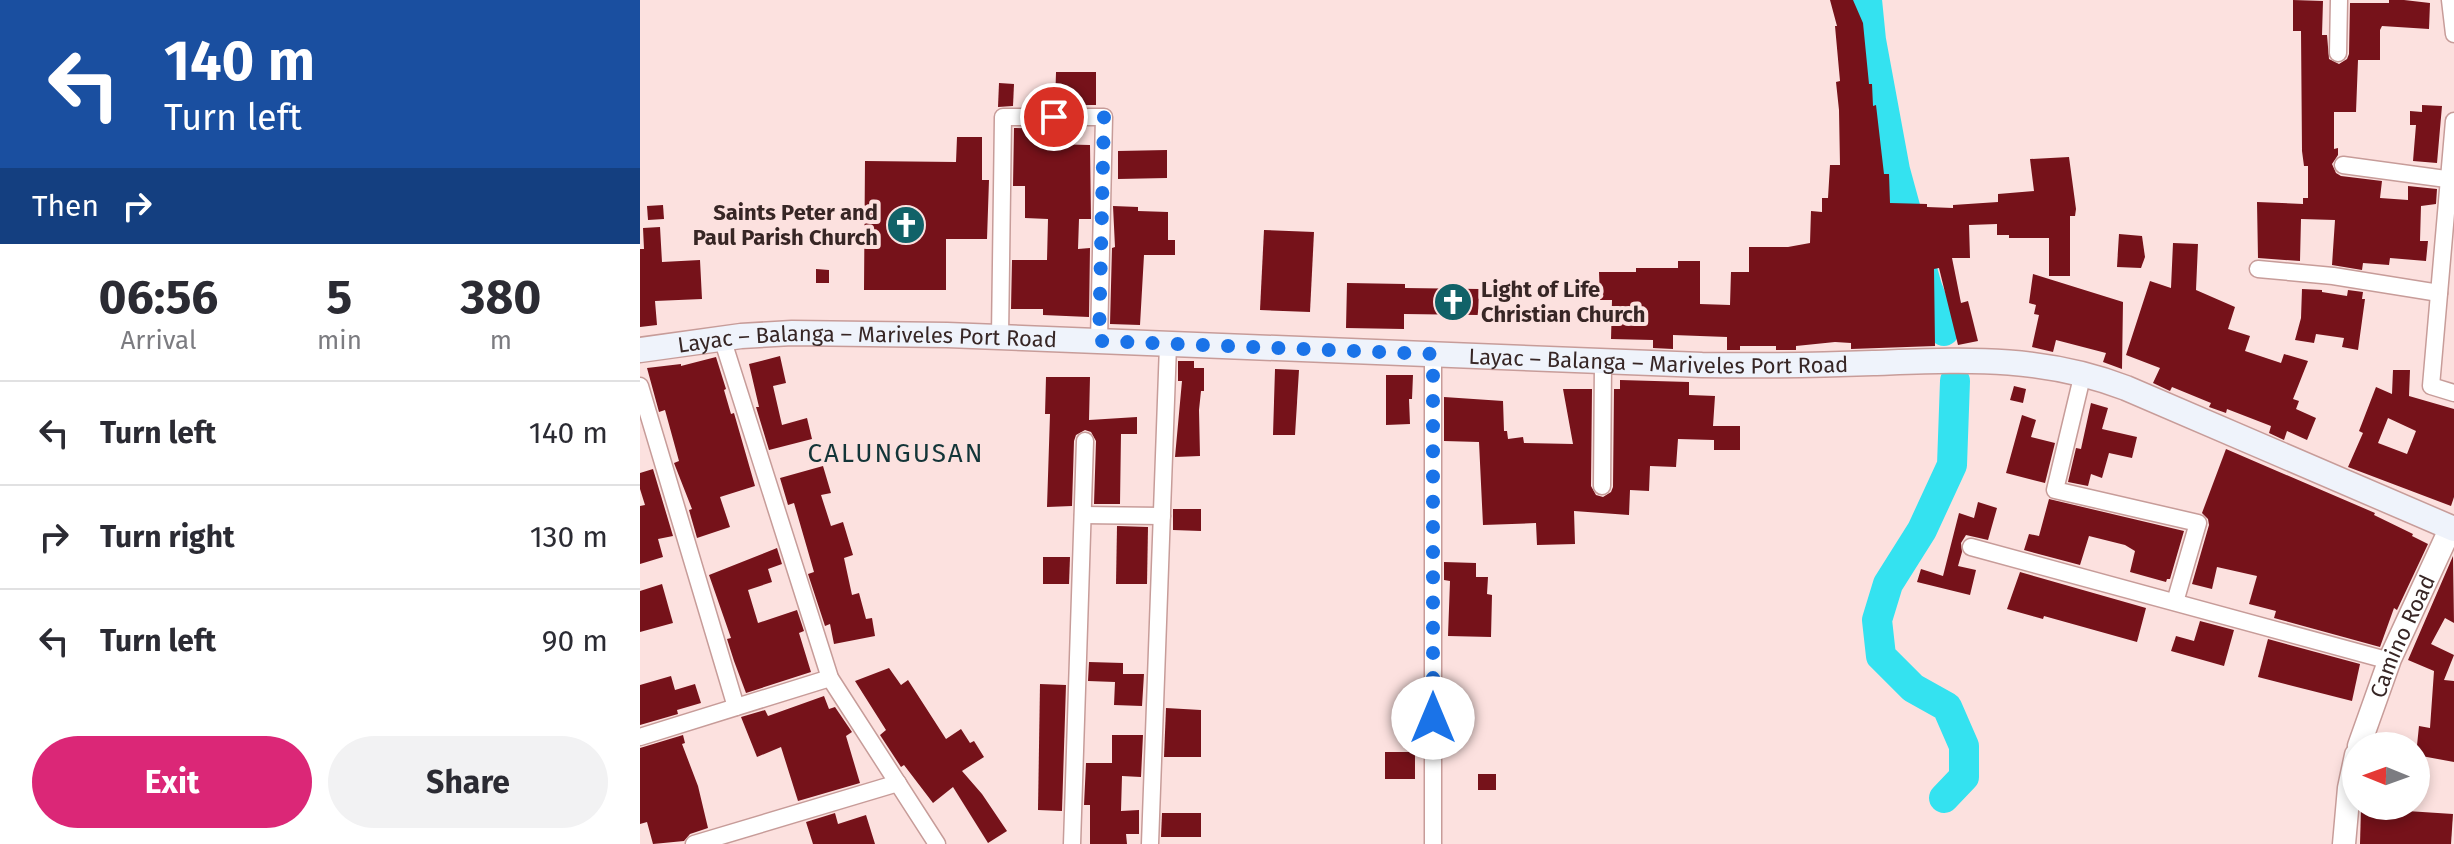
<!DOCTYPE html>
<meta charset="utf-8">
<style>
body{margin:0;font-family:"Fira Sans",sans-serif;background:#f2f2f3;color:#2b2b33;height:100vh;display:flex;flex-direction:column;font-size:30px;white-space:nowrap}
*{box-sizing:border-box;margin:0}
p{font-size:26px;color:#7c7c81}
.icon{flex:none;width:44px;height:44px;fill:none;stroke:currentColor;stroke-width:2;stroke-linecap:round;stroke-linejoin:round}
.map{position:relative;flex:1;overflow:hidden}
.drawer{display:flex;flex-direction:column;background:#fff;width:640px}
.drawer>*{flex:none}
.hud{background:#1a4fa0;color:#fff;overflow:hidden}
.needle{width:52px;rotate:271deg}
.buttons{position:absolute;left:1702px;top:732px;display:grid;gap:16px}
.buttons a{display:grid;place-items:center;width:88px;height:88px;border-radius:50%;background:#fff;box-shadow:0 4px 12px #0003;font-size:40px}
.pin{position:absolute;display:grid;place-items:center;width:68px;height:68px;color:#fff;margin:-34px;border:4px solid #fff;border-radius:50%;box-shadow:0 2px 8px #0007}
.me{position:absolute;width:88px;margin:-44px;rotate:0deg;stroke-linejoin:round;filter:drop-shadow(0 0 6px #0008)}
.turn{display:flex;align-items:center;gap:28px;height:168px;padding:0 32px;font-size:36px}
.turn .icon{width:104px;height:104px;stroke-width:2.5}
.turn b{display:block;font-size:56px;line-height:68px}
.then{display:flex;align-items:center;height:76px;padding:0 32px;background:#0003;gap:16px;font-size:30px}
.eta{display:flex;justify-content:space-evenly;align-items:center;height:136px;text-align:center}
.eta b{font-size:48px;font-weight:700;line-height:56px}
.cta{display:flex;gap:16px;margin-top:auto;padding:16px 32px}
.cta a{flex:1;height:92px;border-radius:48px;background:#db2777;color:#fff;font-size:32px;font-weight:700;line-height:92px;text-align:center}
.cta a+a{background:#f2f2f3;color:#2b2b33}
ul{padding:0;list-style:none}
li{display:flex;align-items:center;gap:24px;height:104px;padding:0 32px;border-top:2px solid #e1e1e2}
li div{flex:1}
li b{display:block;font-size:30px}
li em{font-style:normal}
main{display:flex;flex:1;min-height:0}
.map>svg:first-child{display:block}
</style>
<main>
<section class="drawer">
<div class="hud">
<div class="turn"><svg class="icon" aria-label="left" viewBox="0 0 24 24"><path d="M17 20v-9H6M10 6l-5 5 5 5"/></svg><div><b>140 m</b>Turn left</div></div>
<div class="then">Then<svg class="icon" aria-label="right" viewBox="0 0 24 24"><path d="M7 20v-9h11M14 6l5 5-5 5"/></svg></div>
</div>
<div class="eta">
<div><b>06:56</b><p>Arrival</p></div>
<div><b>5</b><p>min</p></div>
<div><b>380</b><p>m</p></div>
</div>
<ul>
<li><svg class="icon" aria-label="left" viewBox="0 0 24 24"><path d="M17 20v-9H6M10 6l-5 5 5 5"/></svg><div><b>Turn left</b></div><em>140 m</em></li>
<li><svg class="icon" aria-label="right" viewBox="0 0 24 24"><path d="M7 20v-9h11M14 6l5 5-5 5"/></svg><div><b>Turn right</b></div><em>130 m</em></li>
<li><svg class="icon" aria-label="left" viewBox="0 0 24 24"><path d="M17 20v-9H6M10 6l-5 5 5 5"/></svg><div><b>Turn left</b></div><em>90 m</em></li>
</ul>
<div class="cta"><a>Exit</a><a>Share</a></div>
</section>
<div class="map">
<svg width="1814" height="844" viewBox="0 0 1814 844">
<rect width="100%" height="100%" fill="#fce1df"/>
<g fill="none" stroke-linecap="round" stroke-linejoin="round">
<g stroke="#34e2f0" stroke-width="30">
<polyline points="1227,0 1231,40 1255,170 1287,287 1304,331"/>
<polyline points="1304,798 1324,777 1324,746 1307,707 1273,688 1241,656 1237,620 1248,584 1282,530 1312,465 1315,381"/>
</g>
</g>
<g fill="#76121a" fill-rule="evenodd">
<polygon points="1190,0 1213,0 1223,23 1229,84 1232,84 1233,106 1236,105 1244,174 1249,174 1250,203 1287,204 1287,207 1313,208 1313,205 1358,202 1358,194 1394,191 1390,159 1429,157 1436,209 1435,216 1430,216 1430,276 1409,276 1409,238 1369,238 1369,235 1357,235 1357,224 1329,225 1330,258 1312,258 1321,303 1328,301 1338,341 1318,345 1299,268 1294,269 1295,346 1211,349 1211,343 1195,342 1156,346 1156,350 1136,350 1136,346 1100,346 1100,350 1087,350 1087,337 1033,335 1033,349 1013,348 1013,340 971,339 972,300 960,300 959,272 996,272 996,268 1038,268 1038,261 1060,261 1060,304 1090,305 1091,272 1109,272 1109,247 1148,247 1170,243 1171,211 1182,212 1182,198 1188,198 1190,165 1200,165 1199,110 1196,82 1200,81 1195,26 1197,26"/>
<polygon points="1653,0 1683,1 1682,35 1687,35 1689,59 1699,64 1707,59 1709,54 1710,3 1749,3 1749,0 1764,0 1790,3 1789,29 1742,26 1740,30 1740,60 1718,60 1716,112 1694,112 1694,149 1698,148 1698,155 1692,164 1696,173 1701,176 1742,181 1740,198 1768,200 1768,186 1797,189 1796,204 1781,206 1780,241 1788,241 1786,261 1750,258 1749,265 1723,263 1722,270 1692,265 1695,220 1661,219 1660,261 1618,258 1617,202 1663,204 1663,198 1668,198 1668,166 1664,166 1662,151 1661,31 1653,31"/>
<polygon points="416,72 456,72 456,105 415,105"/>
<polygon points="359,83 374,84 373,106 358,107"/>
<polygon points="1782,105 1802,106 1797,163 1773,161 1776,125 1770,125 1770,111 1782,112"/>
<polygon points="374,128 407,129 407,144 450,145 451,219 439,219 438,249 450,248 449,317 403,315 403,309 371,309 372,260 407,260 408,219 385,218 385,186 373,186"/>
<polygon points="317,137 342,137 342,180 349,180 347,239 306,239 306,290 224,290 225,161 316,162"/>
<polygon points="527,150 527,178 478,179 478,151"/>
<polygon points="23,205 24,219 8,220 7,206"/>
<polygon points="473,206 498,207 498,211 528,212 528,240 535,240 535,255 504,255 500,325 470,324 472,248 475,247"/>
<polygon points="20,227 22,262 60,260 62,299 15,301 17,325 0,327 0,249 4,249 3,228"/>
<polygon points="624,230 674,232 670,312 620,310"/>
<polygon points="1479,234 1502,236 1505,257 1501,268 1477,267"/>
<polygon points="1533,243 1558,244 1556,290 1595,307 1588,329 1610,336 1605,351 1641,363 1644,354 1668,361 1653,399 1659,401 1656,409 1676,418 1667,440 1647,431 1644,440 1629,433 1631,426 1587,409 1586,413 1569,407 1571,403 1532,387 1530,391 1513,383 1520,368 1486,355 1510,281 1531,288"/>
<polygon points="176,269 189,270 189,283 176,283"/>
<polygon points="1393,274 1483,302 1482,369 1463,362 1466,353 1416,340 1413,352 1392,347 1399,315 1394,314 1396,305 1389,303"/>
<polygon points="707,283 765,284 765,288 839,289 838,315 764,314 764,329 706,328"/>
<polygon points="1662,289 1682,290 1682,292 1707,296 1708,290 1723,292 1722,299 1725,299 1718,350 1702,347 1704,338 1676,334 1674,343 1655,340 1661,318"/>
<polygon points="140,356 146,383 133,386 142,425 167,418 172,439 129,450 116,407 119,407 109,364"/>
<polygon points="76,357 86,389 84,390 91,414 94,413 115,486 80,497 90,527 57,538 49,510 52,509 34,463 39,461 25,410 19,412 7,368 41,364 41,366"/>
<polygon points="538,361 554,361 554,368 564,368 564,391 561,391 559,410 560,456 535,457 542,381 538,381"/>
<polygon points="635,369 659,370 655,435 633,435"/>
<path d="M 1753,370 L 1770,370 L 1769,396 L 1814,409 L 1814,497 L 1811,506 L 1708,467 L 1723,433 L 1719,431 L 1736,387 L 1752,394 ZM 1748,418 L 1776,431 L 1767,454 L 1738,443 Z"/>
<polygon points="746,375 773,375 772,399 769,399 770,424 746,425"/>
<polygon points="406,377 450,377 449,420 497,417 497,434 481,434 480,504 454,504 456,441 451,432 445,430 436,435 434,441 432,506 407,507 410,414 405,414"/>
<polygon points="980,380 1049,382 1049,395 1075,396 1073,426 1100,426 1100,450 1074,450 1074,440 1038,439 1036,467 1010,466 1009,491 990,490 989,515 934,511 935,544 897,545 896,523 843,525 839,442 804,441 804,397 863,401 864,431 867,431 868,439 883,437 884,443 933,444 923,389 952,389 951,486 956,495 963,497 971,492 973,487 974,389 980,389"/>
<polygon points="1374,386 1386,389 1383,403 1370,400"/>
<polygon points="1451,403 1468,408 1462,429 1497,437 1492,458 1469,453 1462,478 1451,474 1448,486 1428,482 1436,448 1441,449"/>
<polygon points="1382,415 1396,420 1391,437 1415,443 1405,483 1366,473"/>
<polygon points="1586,449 1735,513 1734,515 1773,534 1772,536 1788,544 1757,610 1754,608 1740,647 1634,618 1636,611 1609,604 1617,576 1577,567 1572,589 1552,584 1569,525 1568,519 1562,513"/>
<polygon points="183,466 191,493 181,495 191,526 203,522 213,555 204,558 212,595 219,593 226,619 232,618 235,636 194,644 190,624 185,626 168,574 174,572 154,503 148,505 140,478"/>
<polygon points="13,469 33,536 18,539 23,557 0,564 0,506 5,505 0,489 0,473"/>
<polygon points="1409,499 1544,531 1530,579 1527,579 1526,582 1490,572 1495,551 1485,545 1449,536 1440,565 1384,550 1389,534 1399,536"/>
<polygon points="1338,502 1357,508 1348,540 1326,535 1321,543 1322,552 1318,566 1336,570 1330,595 1277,582 1281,569 1303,576 1319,513 1334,518"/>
<polygon points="533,509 561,509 561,531 533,530"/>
<polygon points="477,526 508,527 507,584 476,584"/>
<polygon points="137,548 142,564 128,569 132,582 108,590 118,623 157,610 164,631 159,633 171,672 106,693 94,661 87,639 91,638 69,575"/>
<polygon points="1813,556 1814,623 1805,618 1791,644 1814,655 1804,680 1814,681 1814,762 1776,755 1779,726 1790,728 1794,671 1768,660"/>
<polygon points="403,557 430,557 429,584 403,584"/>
<polygon points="804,562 836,563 836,577 848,577 847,594 852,595 851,637 808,636 810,581 804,580"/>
<polygon points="1380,572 1506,608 1497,642 1404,616 1403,619 1367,609"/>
<polygon points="22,584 33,623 0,632 0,591"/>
<polygon points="1560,621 1594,630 1584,666 1531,651 1536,636 1554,641"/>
<polygon points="1628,639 1720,664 1712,701 1618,677"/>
<polygon points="449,662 483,663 483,674 504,674 502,706 474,705 475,682 448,681"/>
<polygon points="249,668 261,685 268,680 306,739 321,729 330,743 334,741 344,757 322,771 342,794 367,831 348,843 313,787 293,803 264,765 261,767 240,735 246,730 215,681"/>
<polygon points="31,676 35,690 55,684 61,703 37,710 38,714 0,725 0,685"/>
<polygon points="400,684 426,685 422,811 398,810"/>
<polygon points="184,696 189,709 195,707 212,732 206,736 220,783 158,801 141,747 117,757 101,717 125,710 128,716"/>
<polygon points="526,708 561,710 561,757 524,757"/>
<polygon points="43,735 45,743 42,744 58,786 68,828 50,834 44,841 13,844 7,822 0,824 0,748"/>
<polygon points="472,735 503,735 501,777 482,776 481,811 499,810 499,834 486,834 487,844 450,844 450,805 444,805 446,763 472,763"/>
<rect x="745" y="752" width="30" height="27"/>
<rect x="838" y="774" width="18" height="16"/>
<polygon points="1721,808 1813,814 1811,844 1720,844"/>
<polygon points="195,813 198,824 226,815 235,844 173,844 166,822"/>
<polygon points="522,813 561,813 561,837 521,837"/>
</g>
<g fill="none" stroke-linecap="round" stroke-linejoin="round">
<g stroke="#c79c99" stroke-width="19">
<g id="minor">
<polyline points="1810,0 1814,34"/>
<polyline points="1698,53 1699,0"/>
<polyline points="1814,121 1791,386 1814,393"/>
<polyline points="1703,165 1814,180"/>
<polyline points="1618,269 1693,276 1799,293"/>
<polyline points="360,337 363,117 464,117 459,341"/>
<polyline points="82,338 190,678 297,844"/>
<polyline points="1443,373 1415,490 1558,523 1535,602"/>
<polyline points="0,386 96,707"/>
<polyline points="962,486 963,362"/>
<polyline points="443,515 522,516"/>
<polyline points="1331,547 1750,661"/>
<polyline points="0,737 190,678"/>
<polyline points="54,844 258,783"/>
<polyline points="432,844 445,441"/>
<polyline points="510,844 528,345"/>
<polyline points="793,844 793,354"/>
</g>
</g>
<g stroke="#c79c99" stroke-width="25">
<g id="tertiary">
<path id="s1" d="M 1719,746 L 1750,659 L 1811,527"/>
<polyline points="1704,844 1709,788 1716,755"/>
</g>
</g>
<g stroke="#c79c99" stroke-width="27">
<g id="secondary">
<path id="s2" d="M 0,350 L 101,336 L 152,333 L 307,335 L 1062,365 C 1120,366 1176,365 1233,363 C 1323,360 1401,355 1486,388 L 1814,529"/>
</g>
</g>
<use href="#minor" stroke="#fff" stroke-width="16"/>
<use href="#tertiary" stroke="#fff" stroke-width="22"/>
<use href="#secondary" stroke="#eff3fb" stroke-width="24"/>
</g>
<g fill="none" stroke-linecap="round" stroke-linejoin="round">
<polyline stroke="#1a73e8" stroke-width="14" stroke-dasharray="0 25.2" points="414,117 464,117 459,341 793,354 793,718"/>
</g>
<defs>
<g id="church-disc" transform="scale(2)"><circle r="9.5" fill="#116268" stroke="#fce1df"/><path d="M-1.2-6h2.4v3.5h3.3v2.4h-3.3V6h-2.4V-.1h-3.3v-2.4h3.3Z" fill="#fff"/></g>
</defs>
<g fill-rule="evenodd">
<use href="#church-disc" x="266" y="225"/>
<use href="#church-disc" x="813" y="302"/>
</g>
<g text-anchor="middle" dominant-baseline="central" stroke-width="8" stroke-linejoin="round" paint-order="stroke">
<g font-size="22" font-weight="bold" fill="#372625" stroke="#fce1df" text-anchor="end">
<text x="238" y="212">Saints Peter and<tspan x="238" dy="25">Paul Parish Church</tspan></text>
<text x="841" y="289" text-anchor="start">Light of Life<tspan x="841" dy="25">Christian Church</tspan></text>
</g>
<g font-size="22" fill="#372625" stroke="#fce1df">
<text stroke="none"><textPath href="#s2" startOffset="228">Layac – Balanga – Mariveles Port Road</textPath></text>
<text stroke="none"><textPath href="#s2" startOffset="1020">Layac – Balanga – Mariveles Port Road</textPath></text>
<text stroke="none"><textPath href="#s1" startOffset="118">Camino Road</textPath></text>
</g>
<g font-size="26" letter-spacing="2" fill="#133538" stroke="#fce1df">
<text x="256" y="453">CALUNGUSAN</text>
</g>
</g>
</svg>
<div class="buttons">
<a><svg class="needle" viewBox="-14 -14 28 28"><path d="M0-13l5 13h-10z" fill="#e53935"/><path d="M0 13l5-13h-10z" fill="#7c7c81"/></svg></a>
</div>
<div class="pin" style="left:414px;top:117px;background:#d93025"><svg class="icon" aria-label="arrive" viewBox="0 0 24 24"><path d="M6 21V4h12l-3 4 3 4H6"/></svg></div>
<svg class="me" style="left:793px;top:718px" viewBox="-20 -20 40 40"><circle r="19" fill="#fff"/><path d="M0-13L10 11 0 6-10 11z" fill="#1a73e8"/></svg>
</div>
</main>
